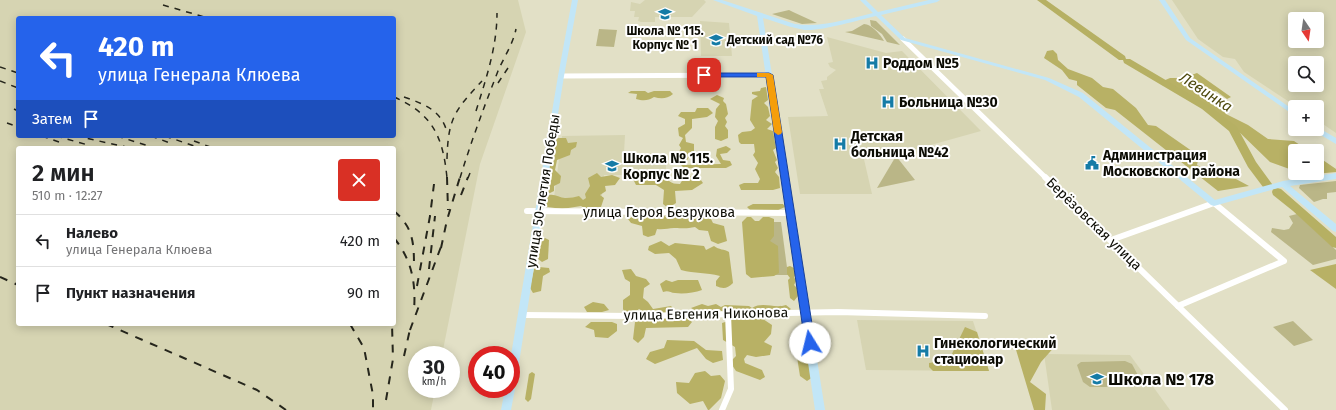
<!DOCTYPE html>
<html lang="ru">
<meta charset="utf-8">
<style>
body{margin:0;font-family:"Fira Sans",sans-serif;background:#f6f6f6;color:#202124;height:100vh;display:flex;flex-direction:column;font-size:15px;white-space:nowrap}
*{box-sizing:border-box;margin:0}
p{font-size:13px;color:#757577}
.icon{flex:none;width:22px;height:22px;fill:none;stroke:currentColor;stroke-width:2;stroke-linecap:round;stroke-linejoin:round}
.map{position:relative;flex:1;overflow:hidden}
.sheet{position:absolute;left:16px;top:146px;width:380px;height:180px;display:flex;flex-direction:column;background:#fff;border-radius:4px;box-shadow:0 2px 10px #0003}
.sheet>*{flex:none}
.banner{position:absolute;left:16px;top:16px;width:380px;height:122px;border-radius:4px;box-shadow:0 2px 10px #0003;background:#2563eb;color:#fff;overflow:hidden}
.needle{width:26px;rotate:167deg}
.fabs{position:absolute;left:1288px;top:12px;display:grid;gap:8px}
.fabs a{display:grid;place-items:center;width:36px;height:36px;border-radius:4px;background:#fff;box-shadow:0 2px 10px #0003;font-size:20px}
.speed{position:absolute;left:408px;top:346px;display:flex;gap:8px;font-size:20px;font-weight:700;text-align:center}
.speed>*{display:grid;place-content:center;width:52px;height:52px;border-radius:50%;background:#fff;box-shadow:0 2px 10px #0003;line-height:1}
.speed small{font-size:10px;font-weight:400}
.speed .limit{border:6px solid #d22;background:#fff;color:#111}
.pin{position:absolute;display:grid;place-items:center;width:34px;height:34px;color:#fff;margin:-17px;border-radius:8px;box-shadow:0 2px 6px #0006}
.me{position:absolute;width:44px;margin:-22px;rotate:351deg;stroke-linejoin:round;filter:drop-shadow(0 0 3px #0008)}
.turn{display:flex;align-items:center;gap:14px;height:84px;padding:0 16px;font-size:18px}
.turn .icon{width:52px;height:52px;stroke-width:2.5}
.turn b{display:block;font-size:28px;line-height:34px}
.then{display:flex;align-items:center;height:38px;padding:0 16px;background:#0003;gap:8px;font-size:15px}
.round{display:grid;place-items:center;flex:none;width:42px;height:42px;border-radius:4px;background:#f6f6f6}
.summary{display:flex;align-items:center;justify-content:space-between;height:68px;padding:0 16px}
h1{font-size:24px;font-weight:600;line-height:30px}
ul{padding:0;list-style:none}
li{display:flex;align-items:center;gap:12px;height:52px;padding:0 16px;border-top:1px solid #e0e0e0}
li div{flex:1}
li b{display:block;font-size:15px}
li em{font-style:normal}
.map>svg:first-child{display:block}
</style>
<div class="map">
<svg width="1336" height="410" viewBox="0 0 1336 410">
<rect width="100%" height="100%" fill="#e2e0c6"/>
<g fill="#d6d4b2" fill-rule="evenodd">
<path d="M 0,0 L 518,0 L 526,32 L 480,164 L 442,355 L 417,355 L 417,389 L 435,389 L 431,410 L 0,410 ZM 18,18 L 394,18 L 394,136 L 18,136 ZM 18,148 L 394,148 L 394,324 L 18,324 Z"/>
<polygon points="645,0 704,0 706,2 692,17 655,17 655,22 641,22 638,21 639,17 634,17 635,11 630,11 631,2 640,4"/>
<path d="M 1172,0 L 1336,0 L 1336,133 L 1317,120 L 1317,107 L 1297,107 L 1244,72 L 1235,59 L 1223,57 L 1198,39 ZM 1295,19 L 1317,19 L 1317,41 L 1295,41 ZM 1295,63 L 1317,63 L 1317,85 L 1295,85 Z"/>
<polygon points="700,21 729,23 732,56 701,56"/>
<polygon points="827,37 886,53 902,51 981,131 895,155 863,155 872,194 800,194 788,117 828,116 819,89 824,89 821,81 827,80 827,77 836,70 830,67 828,63 833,62"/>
<polygon points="625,135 624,153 666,153 666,175 604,175 601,205 553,205 562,136"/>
<polygon points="857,320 973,321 989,371 866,370"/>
<polygon points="1044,354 1130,355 1170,410 1052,410"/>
</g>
<g fill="#bab687">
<polygon points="789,10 793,12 817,23 802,24 772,14"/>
<polygon points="870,20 876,21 900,45 887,42 882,34 871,26"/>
<path d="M 864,24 C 871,24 881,35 884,41 L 845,32 L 852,31 Z"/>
<polygon points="599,29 617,30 614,47 596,46"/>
<polygon points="896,156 915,180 877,188"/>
<polygon points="1336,181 1336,192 1327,193 1327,199 1323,199 1314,202 1299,188 1300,185"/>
<polygon points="1297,214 1336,250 1336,259 1313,265 1271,232 1272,228 1284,230 1289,229 1293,223 1289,216"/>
<polygon points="743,222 781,222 788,275 747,275"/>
<polygon points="1293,321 1313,340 1294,346 1273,327"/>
<polygon points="1125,361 1132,364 1141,381 1140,385 1135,387 1090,387 1083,382 1077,365 1081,362"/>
</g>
<g fill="#b8b165">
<polygon points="1053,50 1057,54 1058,60 1068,69 1092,78 1103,87 1113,89 1136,108 1148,125 1156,126 1199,156 1197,165 1221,178 1236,179 1249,186 1218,191 1115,110 1106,108 1077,85 1077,81 1069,79 1062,70 1044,58 1047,51"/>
<polygon points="1197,73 1231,97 1227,99 1216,91 1210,93 1224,107 1226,114 1248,125 1268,139 1294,141 1309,151 1295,151 1295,171 1270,162 1235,128 1206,106 1163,81 1170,78 1183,78"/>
<polygon points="766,87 768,100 764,103 768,107 770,116 766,120 772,124 767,129 773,131 776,148 773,150 777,160 775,162 778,168 775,172 779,177 780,188 773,190 741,190 739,185 744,183 758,183 760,179 755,169 758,163 753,155 755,152 754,144 741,144 739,142 738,135 742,132 751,131 755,128 750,120 752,100 758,96 752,94 752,92 760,91 761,88"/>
<path d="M 631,91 L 645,91 L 648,93 L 654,91 L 670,91 L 673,94 C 667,99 661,99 654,97 C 648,101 643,101 636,99 L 637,94 L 628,93 Z"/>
<polygon points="717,95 724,98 723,101 726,104 728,114 725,118 727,122 725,126 728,130 728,138 721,141 715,139 715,127 718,121 715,117 716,109 720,104 710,99"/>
<polygon points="697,108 708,108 713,113 707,117 692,119 692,128 685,135 686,142 694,144 694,151 688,153 689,157 686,162 681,161 679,152 681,148 679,145 683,138 679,136 678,128 685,124 685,119 678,116 681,112 695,112"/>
<polygon points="558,138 566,138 568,143 577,142 576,147 571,150 570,155 557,160 555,170 561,176 560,183 554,186 554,191 550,193 545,192 546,186 551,180 548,176 552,171 549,167 551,153 555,150 552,147 553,140"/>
<polygon points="726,146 731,149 727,153 720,154 723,160 730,161 732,165 726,168 684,168 681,165 721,164 716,156 717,149"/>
<polygon points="1317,156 1336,169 1336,172 1304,175 1300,173 1317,173"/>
<path d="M 642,172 L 664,172 C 668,181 670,184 680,184 L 685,176 L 698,176 L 703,183 L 692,190 L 675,191 L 676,203 L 668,208 L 663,204 L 664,190 L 656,185 L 636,185 L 633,179 Z"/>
<path d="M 597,173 L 601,177 L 612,175 L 620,178 L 615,185 L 605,186 L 606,191 L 600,195 L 604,198 L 601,207 L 586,209 L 581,206 L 562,209 L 548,207 L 543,204 C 548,187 558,199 566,198 C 571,198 575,197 579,196 L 583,200 L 586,198 L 585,194 L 590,186 L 588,178 Z"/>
<polygon points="753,204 783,204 785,207 776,211 750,210 747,207"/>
<path d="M 635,215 L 663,215 L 667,218 C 674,215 683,213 690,218 L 696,216 L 710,217 L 713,223 L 724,226 L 727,241 L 718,244 L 711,241 L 708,231 L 699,230 L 695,227 C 686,229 683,228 674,228 C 668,228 664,230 657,229 L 655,235 L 648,237 L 643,235 L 642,226 L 631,223 L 628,219 Z"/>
<polygon points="747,217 751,217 755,221 759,221 763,217 769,217 774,219 774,236 770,241 778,246 779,273 774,276 751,278 746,274 742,222"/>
<polygon points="545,238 549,240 548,259 542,262 537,258 540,239"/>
<path d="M 661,241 L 669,246 L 675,243 L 704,246 L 706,250 L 714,246 C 719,250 724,249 729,252 L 733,283 C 727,289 723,289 716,286 L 716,281 L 720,276 C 706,272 695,274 681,270 L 676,259 L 669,253 L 655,254 L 648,250 L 649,246 Z"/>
<polygon points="1336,264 1336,289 1310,270"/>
<polygon points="790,266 794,268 796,275 794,277 796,281 794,285 797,288 798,296 794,301 790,298 788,280 790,278 787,274 787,267"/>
<polygon points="539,267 549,268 550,272 543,276 541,291 533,293 530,288 534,269"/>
<path d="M 631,269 L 636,276 L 646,279 L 650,284 L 644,288 L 643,298 L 648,302 L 653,309 L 671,306 L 675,311 C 663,315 649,316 639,309 L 634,313 L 625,313 L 623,309 L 623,300 L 630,295 L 630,282 L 625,279 L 622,270 Z"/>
<path d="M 666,280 L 672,282 L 678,280 L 698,280 L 702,290 C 694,293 683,294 675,293 C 670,293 669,290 663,292 L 660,284 Z"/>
<polygon points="593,302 604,304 609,310 602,312 587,312 584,307"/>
<path d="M 702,304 L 708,306 L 716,304 L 721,307 L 725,305 L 749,306 L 752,308 C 763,301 774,309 786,305 L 791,309 L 784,313 L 725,314 L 719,309 L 714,312 L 707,310 L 700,313 L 691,308 Z"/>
<polygon points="687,318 692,322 688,327 646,328 644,337 638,343 633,339 635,322 642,319"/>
<polygon points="738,318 763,319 772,325 771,334 764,342 772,346 770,355 756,357 747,355 744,359 745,363 762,370 765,377 760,380 736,371 730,362 736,356 735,347 723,340 722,323"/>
<polygon points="591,322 612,322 617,324 617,331 608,338 595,337 594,330 585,327"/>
<polygon points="965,327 977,332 989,371 933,371 929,367 929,363 949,360"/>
<polygon points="667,340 694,341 706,350 722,351 723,360 713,363 706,359 697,348 655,364 646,359 650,352 664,348"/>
<polygon points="1014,343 1057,344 1041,362 1030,382 1046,394 1045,410 1034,410"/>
<polygon points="803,354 810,358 813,377 807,381 800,376 797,357"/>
<polygon points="705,371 711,376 720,375 725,381 721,398 709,410 708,410 703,401 690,404 677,393 676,382 689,383 695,373"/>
<polygon points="532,372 535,374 531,399 528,402 525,399 529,374"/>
</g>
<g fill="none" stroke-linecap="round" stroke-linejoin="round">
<g fill="#b6b063" fill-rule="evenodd">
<polygon points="1037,0 1046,0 1125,56 1126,59 1130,59 1208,105 1237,127 1256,162 1272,184 1271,187 1263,187 1248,167 1229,131 1202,109 1124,63 1123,60 1119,60"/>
<polygon points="1277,188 1281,189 1336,237 1336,248 1332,247 1293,211 1273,195 1272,192 1273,189"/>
</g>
<g stroke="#fff" stroke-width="5">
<polyline points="903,39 1046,178"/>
<polyline points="561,76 769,75"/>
</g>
<g stroke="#fff" stroke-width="6">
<polyline points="1045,177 1285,410"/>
<polyline points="527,211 791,213"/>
<polyline points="1111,240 1214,203 1284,261 1178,306"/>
<polyline points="523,315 633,316 838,312 985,316"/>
<polyline points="722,410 731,389 728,314"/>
</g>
<g fill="#c2e6f7" fill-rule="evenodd">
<polygon points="572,0 578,0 564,76 516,382 513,386 515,389 511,410 501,410 505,389 511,389 511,355 558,76"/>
<path d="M 713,0 L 722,0 L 795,24 C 821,28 848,19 873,13 L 860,0 L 866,0 L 878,12 L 929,0 L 940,0 L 937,2 L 881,15 L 905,38 L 1049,78 L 1083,93 L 1215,200 L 1283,181 L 1336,173 L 1336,179 L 1290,186 L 1336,224 L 1336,232 L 1333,231 L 1282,187 L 1214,206 L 1211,205 L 1079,97 L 1045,80 L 901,40 L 876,16 C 858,20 823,31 805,30 C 791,28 777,22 763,18 L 825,410 L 815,410 L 757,16 Z"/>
<polygon points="1159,0 1165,0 1190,38 1295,111 1295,116 1186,40"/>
<polygon points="1317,127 1336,138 1336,144 1314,131 1313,129 1317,129"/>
</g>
<g stroke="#26261c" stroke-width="1.5" stroke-dasharray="6 6" stroke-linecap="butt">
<polyline points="163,5 208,18"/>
<polyline points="0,67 18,73"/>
<polyline points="0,81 18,88"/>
<polyline points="498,83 510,65"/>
<path d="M 394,97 C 433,114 443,137 447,178"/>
<path d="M 404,97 C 424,104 441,110 447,132"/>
<polyline points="14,109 18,111"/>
<path d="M 476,111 C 486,79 497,47 497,13"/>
<polyline points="7,123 18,127"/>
<polyline points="42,136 62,143"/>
<polyline points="56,136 88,145"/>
<polyline points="76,136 131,148"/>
<polyline points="117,136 155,148"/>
<polyline points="151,136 170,143"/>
<polyline points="165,136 200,148"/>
<polyline points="194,141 213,148"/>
<path d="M 447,159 C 448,118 455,110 482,81"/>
<path d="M 460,178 C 471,142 484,107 498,71 C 504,57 513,44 516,29"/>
<polyline points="468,178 470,173"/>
</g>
<g stroke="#26261c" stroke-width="2" stroke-dasharray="8 8" stroke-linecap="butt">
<polyline points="447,177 448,210"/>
<polyline points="461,195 468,177"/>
<path d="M 394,211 C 414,228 414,244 414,269"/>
<path d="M 394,238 C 412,260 416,283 414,311"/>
<polyline points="441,248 447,220 460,177"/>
<polyline points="429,269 435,216"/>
<polyline points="0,277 18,285"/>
<polyline points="417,286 430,216 434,184"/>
<polyline points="106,324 257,390 286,410"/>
<polyline points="350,324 364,348 373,395 373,410"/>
<polyline points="410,330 442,244"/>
<polyline points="404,356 411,325"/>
<polyline points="386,400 393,359 392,324"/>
</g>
</g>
<polygon fill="#2563eb" stroke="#184099" points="704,73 769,73 773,75 815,343 814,346 810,348 806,346 805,343 766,77 702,77 702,74"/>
<polygon fill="#f59e0b" points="757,73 769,73 773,75 782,132 781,134 778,135 774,132 766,77 757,77"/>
<defs>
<g id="school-bare" transform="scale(1.08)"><path d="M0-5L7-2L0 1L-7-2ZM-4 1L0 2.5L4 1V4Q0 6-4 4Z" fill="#157ba6" stroke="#fff" stroke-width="2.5" paint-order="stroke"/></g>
<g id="hospital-bare" transform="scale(1.08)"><path d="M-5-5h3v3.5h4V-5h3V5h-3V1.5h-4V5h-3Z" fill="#157ba6" stroke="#fff" stroke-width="2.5" paint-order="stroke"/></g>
<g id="civic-bare" transform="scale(1.08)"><path d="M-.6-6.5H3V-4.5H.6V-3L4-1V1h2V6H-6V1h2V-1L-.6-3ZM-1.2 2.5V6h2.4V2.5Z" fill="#157ba6" stroke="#fff" stroke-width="2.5" paint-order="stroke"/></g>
</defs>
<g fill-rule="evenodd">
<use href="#school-bare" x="665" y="14"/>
<use href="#school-bare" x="716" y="40"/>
<use href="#hospital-bare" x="872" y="63"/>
<use href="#hospital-bare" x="888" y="102"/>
<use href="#hospital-bare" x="840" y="144"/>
<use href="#civic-bare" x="1092" y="163"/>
<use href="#school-bare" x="612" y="166"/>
<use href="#hospital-bare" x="923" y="351"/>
<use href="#school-bare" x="1097" y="379"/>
</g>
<g text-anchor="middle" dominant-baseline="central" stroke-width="4" stroke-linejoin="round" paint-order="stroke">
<g font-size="12" font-weight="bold" fill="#0c0c04" stroke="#fff">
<text x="665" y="31">Школа № 115.<tspan x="665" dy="14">Корпус № 1</tspan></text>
<text x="727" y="40" text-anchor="start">Детский сад №76</text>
</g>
<g font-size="14" font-weight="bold" fill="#0c0c04" stroke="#fff" text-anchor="start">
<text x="883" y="63">Роддом №5</text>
<text x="899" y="102">Больница №30</text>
<text x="851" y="136">Детская<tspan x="851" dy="16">больница №42</tspan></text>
<text x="1103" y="155">Администрация<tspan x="1103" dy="16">Московского района</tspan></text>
<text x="623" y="158">Школа № 115.<tspan x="623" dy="16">Корпус № 2</tspan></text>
<text x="934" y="343">Гинекологический<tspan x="934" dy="16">стационар</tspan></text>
</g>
<g font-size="14" fill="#0c0c04" stroke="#fff">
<text transform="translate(543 191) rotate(-81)">улица 50-летия Победы</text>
<text x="659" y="212">улица Героя Безрукова</text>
<text transform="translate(1094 224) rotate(44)">Берёзовская улица</text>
<text transform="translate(706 314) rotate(-1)">улица Евгения Никонова</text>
</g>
<g font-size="15" font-style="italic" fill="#4e490d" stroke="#fff">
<text transform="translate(1206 92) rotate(33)">Левинка</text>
</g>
<g font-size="17" font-weight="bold" fill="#0c0c04" stroke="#fff" text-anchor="start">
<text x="1108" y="379">Школа № 178</text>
</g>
</g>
</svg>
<div class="fabs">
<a><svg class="needle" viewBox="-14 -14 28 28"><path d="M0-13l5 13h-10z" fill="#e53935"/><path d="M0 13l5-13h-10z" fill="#757577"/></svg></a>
<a><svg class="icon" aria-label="search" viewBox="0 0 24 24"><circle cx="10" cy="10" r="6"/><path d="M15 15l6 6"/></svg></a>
<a>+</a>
<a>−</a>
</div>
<div class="speed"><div>30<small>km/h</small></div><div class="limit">40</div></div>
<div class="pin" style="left:704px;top:75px;background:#d93025"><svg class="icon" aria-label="arrive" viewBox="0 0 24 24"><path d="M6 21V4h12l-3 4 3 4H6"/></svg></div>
<svg class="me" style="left:810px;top:343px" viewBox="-20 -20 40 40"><circle r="19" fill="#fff"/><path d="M0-13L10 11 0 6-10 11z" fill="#2563eb"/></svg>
<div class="banner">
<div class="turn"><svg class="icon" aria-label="left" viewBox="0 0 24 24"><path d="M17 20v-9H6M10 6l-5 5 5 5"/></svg><div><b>420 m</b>улица Генерала Клюева</div></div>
<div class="then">Затем<svg class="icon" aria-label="arrive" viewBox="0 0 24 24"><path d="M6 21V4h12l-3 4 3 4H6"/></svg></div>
</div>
<section class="sheet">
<div class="summary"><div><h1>2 мин</h1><p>510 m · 12:27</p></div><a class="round" style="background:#d93025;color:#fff"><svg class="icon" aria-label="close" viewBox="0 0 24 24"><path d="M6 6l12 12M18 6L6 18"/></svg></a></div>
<ul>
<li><svg class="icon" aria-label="left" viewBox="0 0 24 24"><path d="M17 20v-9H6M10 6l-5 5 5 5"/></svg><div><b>Налево</b><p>улица Генерала Клюева</p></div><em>420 m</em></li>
<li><svg class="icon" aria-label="arrive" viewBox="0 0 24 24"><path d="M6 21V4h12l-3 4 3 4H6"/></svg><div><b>Пункт назначения</b></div><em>90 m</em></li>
</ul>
</section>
</div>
